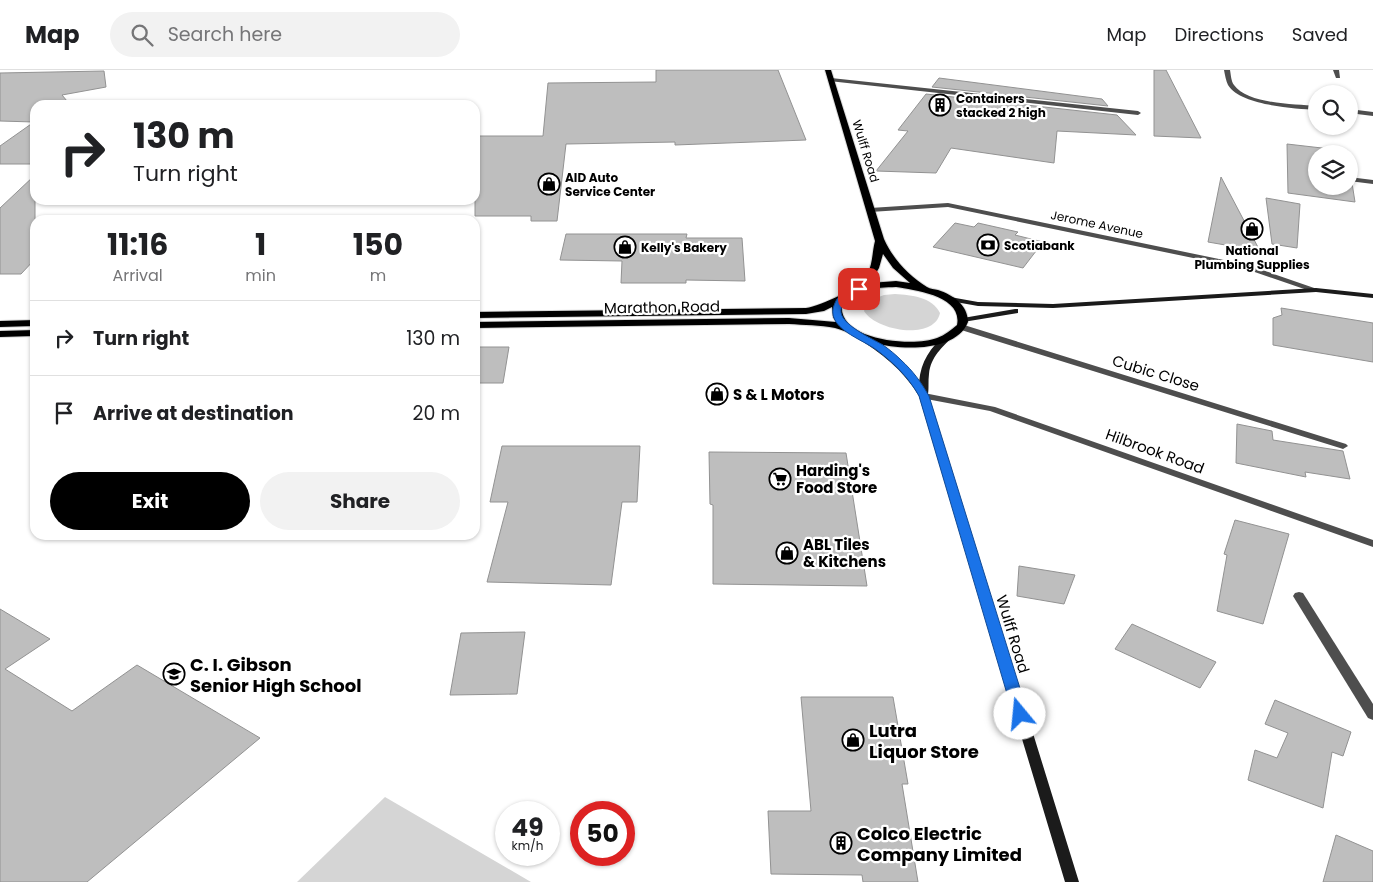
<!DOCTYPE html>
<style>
body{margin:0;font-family:Poppins,sans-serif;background:#f2f2f2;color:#202124;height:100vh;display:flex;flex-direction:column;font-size:19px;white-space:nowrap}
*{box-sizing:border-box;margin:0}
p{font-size:16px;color:#757577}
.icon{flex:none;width:28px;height:28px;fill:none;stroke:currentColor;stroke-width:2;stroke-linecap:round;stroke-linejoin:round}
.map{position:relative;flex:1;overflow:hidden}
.details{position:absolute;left:30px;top:145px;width:450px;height:325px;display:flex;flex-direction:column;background:#fff;border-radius:15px;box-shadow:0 1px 4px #0004}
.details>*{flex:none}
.banner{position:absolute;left:30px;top:30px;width:450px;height:105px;border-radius:15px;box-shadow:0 1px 4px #0004;background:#fff;color:#202124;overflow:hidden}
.controls{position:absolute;left:1308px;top:15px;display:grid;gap:10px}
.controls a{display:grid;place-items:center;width:50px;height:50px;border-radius:50%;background:#fff;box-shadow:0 1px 4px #0004;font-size:25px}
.speed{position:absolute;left:495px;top:731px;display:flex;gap:10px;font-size:25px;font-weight:700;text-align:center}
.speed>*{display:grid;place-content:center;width:65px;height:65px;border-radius:50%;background:#fff;box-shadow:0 1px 4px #0004;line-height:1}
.speed small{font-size:12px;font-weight:400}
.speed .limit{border:8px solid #d22;background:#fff;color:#111}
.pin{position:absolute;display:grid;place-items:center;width:42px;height:42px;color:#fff;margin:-21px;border-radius:10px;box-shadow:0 2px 8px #0006}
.me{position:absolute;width:55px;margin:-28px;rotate:343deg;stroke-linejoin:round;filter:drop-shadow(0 0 4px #0008)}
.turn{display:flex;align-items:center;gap:18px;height:105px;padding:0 20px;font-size:22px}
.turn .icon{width:65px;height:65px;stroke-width:2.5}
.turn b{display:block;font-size:35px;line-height:42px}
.eta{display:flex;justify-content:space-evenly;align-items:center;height:85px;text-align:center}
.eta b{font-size:30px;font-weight:700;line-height:35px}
.button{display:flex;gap:10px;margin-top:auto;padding:10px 20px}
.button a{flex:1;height:58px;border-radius:30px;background:#000;color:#fff;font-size:20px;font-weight:700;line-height:58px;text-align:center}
.button a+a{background:#f2f2f2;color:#202124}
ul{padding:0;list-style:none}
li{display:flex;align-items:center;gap:15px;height:75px;padding:0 20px;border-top:1px solid #e0e0e0}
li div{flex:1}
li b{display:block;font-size:19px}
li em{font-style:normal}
header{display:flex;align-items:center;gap:30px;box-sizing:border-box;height:70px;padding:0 25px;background:#fff;border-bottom:1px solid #e0e0e0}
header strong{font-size:24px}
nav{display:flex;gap:28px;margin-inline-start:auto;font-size:18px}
.search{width:350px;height:45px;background:#f2f2f2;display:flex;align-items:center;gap:12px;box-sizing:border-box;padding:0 18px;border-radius:28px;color:#757577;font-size:19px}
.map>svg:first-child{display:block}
</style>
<header>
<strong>Map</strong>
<div class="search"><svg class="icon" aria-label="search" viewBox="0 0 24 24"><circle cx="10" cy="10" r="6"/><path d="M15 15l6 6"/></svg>Search here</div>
<nav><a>Map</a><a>Directions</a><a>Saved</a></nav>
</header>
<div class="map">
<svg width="1373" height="812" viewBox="0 0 1373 812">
<rect width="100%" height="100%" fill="#fff"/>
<g fill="#d5d5d5">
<path d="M 895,224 C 912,225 932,227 940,243 C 934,271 876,261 864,241 L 868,231 L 884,225 Z"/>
<polygon points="385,727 531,812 297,812"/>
</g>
<g fill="#bebebe" stroke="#929292">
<polygon points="656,0 778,0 806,70 675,75 675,72 566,74 557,151 531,151 531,146 475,146 475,66 543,66 548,13 656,12"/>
<polygon points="1154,0 1166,0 1201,68 1154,66"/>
<polygon points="104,1 106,17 62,25 67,31 35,35 35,94 0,94 0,76 34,52 0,51 0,3"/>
<polygon points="939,8 1102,29 1108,36 932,17"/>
<polygon points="926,24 1117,45 1136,65 1057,61 1054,93 951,78 936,103 876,101 908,61 898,60"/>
<polygon points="1287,74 1348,81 1348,84 1316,84 1316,116 1349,116 1349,113 1352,113 1355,132 1288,123"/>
<polygon points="35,105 35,189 21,204 0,204 0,138"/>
<polygon points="1221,107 1260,181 1208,172"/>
<polygon points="1266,128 1300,134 1297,178 1272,174"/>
<polygon points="955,153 974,157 978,153 1018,162 1015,165 1043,172 1023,198 933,177"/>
<polygon points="566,164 687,164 686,168 742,168 745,211 686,210 686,213 621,213 622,191 560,190"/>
<polygon points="1281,238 1373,253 1373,292 1273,275 1273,248 1282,245"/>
<polygon points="475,277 509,277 503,313 475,313"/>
<polygon points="1237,354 1272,361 1273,370 1343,381 1350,409 1305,402 1306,407 1236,393"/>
<polygon points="502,376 640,376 637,432 622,432 611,515 487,512 508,432 490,432"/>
<polygon points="709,382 846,383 867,516 713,514 713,435 710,434"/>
<polygon points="1235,450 1289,464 1263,554 1217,541 1227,485 1224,484"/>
<polygon points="1019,496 1075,505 1064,534 1017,526"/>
<polygon points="0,539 50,569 5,599 72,641 137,595 260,668 87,812 0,812"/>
<polygon points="1132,554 1216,592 1200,618 1115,579"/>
<polygon points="525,562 517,624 450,625 461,563"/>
<polygon points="801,627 893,627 908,714 902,714 918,812 863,812 862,805 771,804 768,741 811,741"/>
<polygon points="1275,630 1351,662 1343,686 1332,682 1323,738 1248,710 1255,680 1277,688 1288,663 1265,654"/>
<polygon points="1336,765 1373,781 1373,812 1323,812"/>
</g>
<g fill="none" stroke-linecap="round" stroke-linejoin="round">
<g stroke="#dbdbdb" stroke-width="2">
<g id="primary">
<path d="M 825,0 L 831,0 L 884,169 C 893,189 909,206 927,217 C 930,219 935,219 938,220 C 953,225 968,235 968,252 C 956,283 899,280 874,273 C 860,270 848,261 835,258 C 820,255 804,255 789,254 L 475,258 L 475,252 L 789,248 L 836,252 L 833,247 L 832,237 L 824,241 L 806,244 L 475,248 L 475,242 L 806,238 C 821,236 859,218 867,205 C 873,194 872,182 875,171 ZM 883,184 L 893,198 L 910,213 L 896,211 L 870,213 L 879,198 ZM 896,217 C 915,220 963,226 957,255 C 951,260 945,265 937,268 C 914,277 837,271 842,234 C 855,218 876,218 896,217 Z"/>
<polygon points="35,250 35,256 0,257 0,251"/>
<polygon points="35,260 35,266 0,267 0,261"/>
</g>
</g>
<g fill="#4e4e4e" fill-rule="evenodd">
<path d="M 1224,0 L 1230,0 C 1231,5 1231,11 1234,15 C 1247,34 1295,34 1316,36 L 1316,40 C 1294,38 1241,36 1228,15 C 1226,11 1225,5 1224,0 Z"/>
<polygon points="1333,0 1339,0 1340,8 1336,8"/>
<polygon points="831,8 1138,41 1141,43 1138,45 829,11 829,9"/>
<polygon points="1349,39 1373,42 1373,46 1349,43"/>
<polygon points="1349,107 1373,110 1373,114 1349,111"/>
<polygon points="948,133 1248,195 1320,220 1316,222 1313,222 1246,199 948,137 870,142 867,140 870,138"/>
<polygon points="958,255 964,255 1346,374 1348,376 1343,379 1340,378 958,259"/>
<polygon points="924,323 995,337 1373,470 1373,477 990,341 921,328 919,326 921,324"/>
<polygon points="1299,522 1303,523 1373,634 1373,650 1368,648 1293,526 1295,523"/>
</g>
<g fill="#1b1b1b" fill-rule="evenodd">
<polygon points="1316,218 1373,224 1373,228 1316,222 1053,238 978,236 950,231 946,229 950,227 978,232 1053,234"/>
<polygon points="1015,239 1018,239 1018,243 963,252 959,250 963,248"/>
<path d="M 858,262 C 881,270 905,294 919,312 C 921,291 930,278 946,264 L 952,264 L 953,266 C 942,278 931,286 929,304 C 928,311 929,318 928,324 L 1079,812 L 1065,812 L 919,326 C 903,300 881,282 855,267 L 855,263 Z"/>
</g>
<use href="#primary" fill="#000" fill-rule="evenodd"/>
</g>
<path fill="#1a73e8" stroke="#114b97" d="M 859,216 L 862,217 L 862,221 C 854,225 842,229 841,240 C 839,254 873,269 883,275 C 890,280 896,285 901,290 C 913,301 921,312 929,326 L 1028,644 L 1026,648 L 1020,649 L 1015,648 L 1013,644 L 919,326 C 909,308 895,294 878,281 C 863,269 823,258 835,233 C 838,224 850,219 859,216 Z"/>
<defs>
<g id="building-ring" transform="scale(1.125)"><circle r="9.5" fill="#fff" stroke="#000" stroke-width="1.5"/><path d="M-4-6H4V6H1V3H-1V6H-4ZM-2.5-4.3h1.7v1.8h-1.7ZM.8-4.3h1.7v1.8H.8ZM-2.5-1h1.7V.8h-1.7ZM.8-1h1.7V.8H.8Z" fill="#000"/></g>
<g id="shop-ring" transform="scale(1.125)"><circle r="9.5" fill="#fff" stroke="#000" stroke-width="1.5"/><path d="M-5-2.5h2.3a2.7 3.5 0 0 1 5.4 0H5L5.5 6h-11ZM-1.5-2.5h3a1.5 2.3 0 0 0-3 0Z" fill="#000"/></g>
<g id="bank-ring" transform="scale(1.125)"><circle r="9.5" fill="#fff" stroke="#000" stroke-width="1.5"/><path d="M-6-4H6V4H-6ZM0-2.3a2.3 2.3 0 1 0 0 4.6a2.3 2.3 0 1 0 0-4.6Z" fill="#000"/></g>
<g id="supermarket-ring" transform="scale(1.125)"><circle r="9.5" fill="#fff" stroke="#000" stroke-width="1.5"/><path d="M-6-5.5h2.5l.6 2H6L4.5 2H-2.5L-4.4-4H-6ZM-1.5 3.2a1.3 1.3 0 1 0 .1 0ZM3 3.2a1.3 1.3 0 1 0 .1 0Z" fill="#000"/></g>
<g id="school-ring" transform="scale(1.125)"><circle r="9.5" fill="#fff" stroke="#000" stroke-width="1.5"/><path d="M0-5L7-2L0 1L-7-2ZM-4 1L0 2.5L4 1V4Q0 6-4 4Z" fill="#000"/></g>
</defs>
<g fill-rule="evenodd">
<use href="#building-ring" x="940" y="35"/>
<use href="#shop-ring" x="549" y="114"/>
<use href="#shop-ring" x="1252" y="159"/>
<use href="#bank-ring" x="988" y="175"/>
<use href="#shop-ring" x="625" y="177"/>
<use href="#shop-ring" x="717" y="324"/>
<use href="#supermarket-ring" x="780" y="409"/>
<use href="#shop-ring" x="787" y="483"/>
<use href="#school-ring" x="174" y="604"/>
<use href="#shop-ring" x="853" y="670"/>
<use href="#building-ring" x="841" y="773"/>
</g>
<g text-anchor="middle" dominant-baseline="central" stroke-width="4.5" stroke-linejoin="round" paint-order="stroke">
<g font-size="12" font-weight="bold" fill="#000" stroke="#fff" text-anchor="start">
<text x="956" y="28">Containers<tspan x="956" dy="14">stacked 2 high</tspan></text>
<text x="565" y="107">AID Auto<tspan x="565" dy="14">Service Center</tspan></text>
<text x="1004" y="175">Scotiabank</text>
<text x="641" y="177">Kelly's Bakery</text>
<text x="1252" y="180" text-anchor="middle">National<tspan x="1252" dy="14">Plumbing Supplies</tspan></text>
</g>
<g font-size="12" fill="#000" stroke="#fff">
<text transform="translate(866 81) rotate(73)">Wulff Road</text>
<text transform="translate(1097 154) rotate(12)">Jerome Avenue</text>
</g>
<g font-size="15" fill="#000" stroke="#fff">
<text transform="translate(662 237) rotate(-1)">Marathon Road</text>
<text transform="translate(1156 303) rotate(17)">Cubic Close</text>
<text transform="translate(1155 381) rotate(20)">Hilbrook Road</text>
<text transform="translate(1013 564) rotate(73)">Wulff Road</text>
</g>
<g font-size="15" font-weight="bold" fill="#000" stroke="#fff" text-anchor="start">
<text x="733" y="324">S &amp; L Motors</text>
<text x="796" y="400">Harding's<tspan x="796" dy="17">Food Store</tspan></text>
<text x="803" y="474">ABL Tiles<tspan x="803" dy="17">&amp; Kitchens</tspan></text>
</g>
<g font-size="18" font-weight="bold" fill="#000" stroke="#fff" text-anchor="start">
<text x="190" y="594">C. I. Gibson<tspan x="190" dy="21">Senior High School</tspan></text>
<text x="869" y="660">Lutra<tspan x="869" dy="21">Liquor Store</tspan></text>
<text x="857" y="763">Colco Electric<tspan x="857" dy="21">Company Limited</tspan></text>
</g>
</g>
</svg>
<div class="controls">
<a><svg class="icon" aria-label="search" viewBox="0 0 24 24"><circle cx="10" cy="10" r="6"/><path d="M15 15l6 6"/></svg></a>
<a><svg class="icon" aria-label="layers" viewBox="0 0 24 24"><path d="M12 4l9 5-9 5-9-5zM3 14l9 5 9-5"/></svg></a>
</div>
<div class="speed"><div>49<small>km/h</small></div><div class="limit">50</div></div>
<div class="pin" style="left:859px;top:219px;background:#d93025"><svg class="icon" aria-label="arrive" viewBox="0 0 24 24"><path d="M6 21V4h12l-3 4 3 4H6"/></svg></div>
<svg class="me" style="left:1020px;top:644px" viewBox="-20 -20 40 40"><circle r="19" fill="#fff"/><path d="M0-13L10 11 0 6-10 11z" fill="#1a73e8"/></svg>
<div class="banner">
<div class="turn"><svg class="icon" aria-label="right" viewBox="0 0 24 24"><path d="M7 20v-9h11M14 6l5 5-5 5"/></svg><div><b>130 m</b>Turn right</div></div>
</div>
<section class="details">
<div class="eta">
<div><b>11:16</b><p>Arrival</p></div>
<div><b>1</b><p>min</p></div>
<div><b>150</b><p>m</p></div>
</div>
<ul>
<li><svg class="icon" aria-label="right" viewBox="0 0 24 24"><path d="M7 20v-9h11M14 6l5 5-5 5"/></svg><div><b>Turn right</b></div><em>130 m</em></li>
<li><svg class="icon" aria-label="arrive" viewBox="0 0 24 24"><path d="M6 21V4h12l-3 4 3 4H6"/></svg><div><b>Arrive at destination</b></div><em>20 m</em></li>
</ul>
<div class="button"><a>Exit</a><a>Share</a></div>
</section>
</div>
